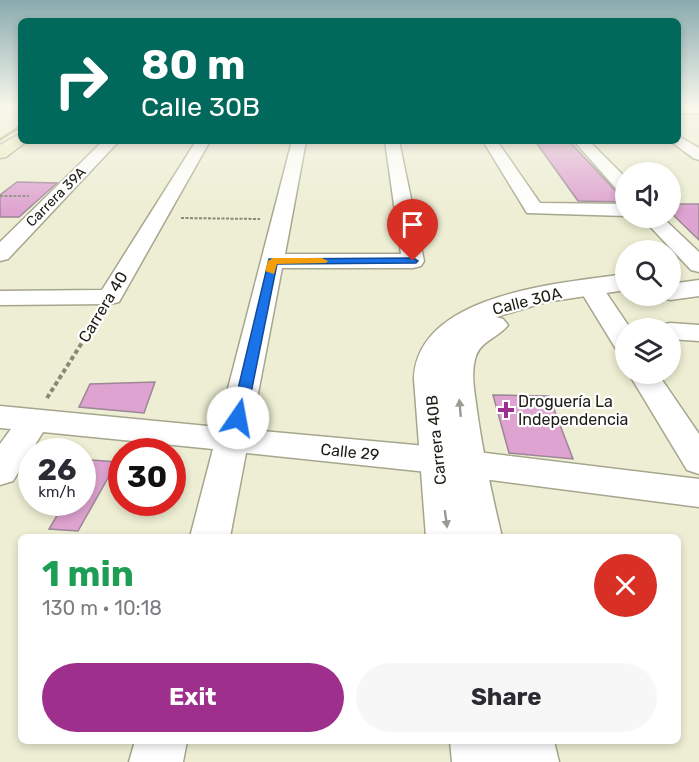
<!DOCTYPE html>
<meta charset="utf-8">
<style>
body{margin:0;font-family:Rubik,sans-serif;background:#f7f7f7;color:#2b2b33;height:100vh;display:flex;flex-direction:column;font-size:22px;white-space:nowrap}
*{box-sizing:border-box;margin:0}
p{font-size:20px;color:#7c7c81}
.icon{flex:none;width:33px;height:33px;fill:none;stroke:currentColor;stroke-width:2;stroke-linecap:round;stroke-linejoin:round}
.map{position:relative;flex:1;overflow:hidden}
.panel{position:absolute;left:18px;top:534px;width:663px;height:210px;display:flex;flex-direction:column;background:#fff;border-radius:9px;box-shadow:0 3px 9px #0003}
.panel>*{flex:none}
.guide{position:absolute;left:18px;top:18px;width:663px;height:126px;border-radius:9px;box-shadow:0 3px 9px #0003;background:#00695c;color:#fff;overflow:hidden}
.fabs{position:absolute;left:615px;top:162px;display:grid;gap:12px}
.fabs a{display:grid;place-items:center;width:66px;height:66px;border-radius:50%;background:#fff;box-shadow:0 3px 9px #0003;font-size:30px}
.speed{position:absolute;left:18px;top:438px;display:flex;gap:12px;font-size:30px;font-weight:700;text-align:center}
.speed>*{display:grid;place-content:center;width:78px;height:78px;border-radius:50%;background:#fff;box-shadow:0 3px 9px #0003;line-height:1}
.speed small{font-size:15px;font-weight:400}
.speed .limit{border:9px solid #d22;background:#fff;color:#111}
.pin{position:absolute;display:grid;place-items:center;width:51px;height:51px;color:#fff;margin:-62px -26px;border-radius:50% 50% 50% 0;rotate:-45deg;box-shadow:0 0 6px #0007}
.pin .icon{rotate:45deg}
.me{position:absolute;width:66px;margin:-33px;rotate:12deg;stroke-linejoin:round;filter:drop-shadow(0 0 4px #0008)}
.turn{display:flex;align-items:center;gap:21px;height:126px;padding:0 24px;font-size:27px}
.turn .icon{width:78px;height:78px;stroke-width:2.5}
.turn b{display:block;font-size:42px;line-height:51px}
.round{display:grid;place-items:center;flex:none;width:63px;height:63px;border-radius:32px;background:#f7f7f7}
.headline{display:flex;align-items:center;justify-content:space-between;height:102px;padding:0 24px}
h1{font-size:36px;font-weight:700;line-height:45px;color:#1e9e55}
.cta{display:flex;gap:12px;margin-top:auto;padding:12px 24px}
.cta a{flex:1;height:69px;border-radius:36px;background:#9f2f8d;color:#fff;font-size:24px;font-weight:700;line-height:69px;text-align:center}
.cta a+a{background:#f7f7f7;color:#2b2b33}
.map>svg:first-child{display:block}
</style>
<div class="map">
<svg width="699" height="762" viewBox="0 0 699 762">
<rect width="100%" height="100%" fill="#edeed3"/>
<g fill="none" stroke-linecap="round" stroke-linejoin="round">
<polygon fill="#9b9b56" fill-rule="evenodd" points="20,125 21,125 21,128 0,141 0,138"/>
</g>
<g fill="#dea3d0" stroke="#9c8697" stroke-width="1.5">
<polygon points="535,141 569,141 626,202 578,201"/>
<polygon points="17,182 57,183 19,217 0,217 0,195"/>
<polygon points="670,204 699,204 699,240 670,212"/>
<polygon points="155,382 144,413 79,407 90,384"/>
<polygon points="493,395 549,396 573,459 509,453"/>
<polygon points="91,460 117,462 78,531 49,529 65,502 82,502 82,474"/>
</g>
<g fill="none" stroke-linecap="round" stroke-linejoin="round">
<g stroke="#a6a68d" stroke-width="3">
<g id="minor">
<rect x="678" y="105" width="21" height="8"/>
<polygon points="678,136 699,148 699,160 693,158 673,143 671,141 678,141"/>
<polygon points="103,141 119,141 8,259 0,261 0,242"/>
<polygon points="196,141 210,141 119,302 110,304 0,305 0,291 102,290"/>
<polygon points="292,141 306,141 285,254 401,254 385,141 399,141 424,261 421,266 413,268 282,268 251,430 437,447 699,479 699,507 437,473 246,453 230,537 190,537 213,449 43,432 13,481 0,485 0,444 11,429 0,428 0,406 218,427"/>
<polygon points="483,141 497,141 540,203 626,204 626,216 527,213"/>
<polygon points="574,141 589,141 626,178 626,194 620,193"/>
<polygon points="642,218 663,218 699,252 699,272 691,270"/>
<polygon points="590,280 599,282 630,328 626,328 626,351 616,349 578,287 581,282"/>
<polygon points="670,323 699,325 699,341 670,339 670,328 658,328 661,325"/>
<polygon points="629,374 658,374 699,434 699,474 687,470"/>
<polygon points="135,741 187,741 183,762 129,762"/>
</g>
</g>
<g stroke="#a6a68d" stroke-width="3">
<g id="tertiary">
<path d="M 626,274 L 626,290 L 546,302 L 496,317 L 503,319 L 508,325 C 499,337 481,341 476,356 C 470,374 475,393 477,411 C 483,454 492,495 502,537 L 426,537 L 414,379 C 417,293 562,283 626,274 Z"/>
<polygon points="699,280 699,296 670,300 659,296 670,296 670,284"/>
<polygon points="450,741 554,741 559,762 452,762"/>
</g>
</g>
<g stroke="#a6a68d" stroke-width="3">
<polygon id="secondary" points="21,133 21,141 27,141 6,157 0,158 0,145"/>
</g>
<polyline stroke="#898977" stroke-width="1.5" stroke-dasharray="2 1.5" stroke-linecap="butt" points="12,113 21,113"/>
<g stroke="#898977" stroke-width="2" stroke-dasharray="3 1.5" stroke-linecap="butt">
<polyline points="0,196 29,196"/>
<polyline points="181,218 260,219"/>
</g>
<polyline stroke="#898977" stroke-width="3" stroke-dasharray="4 2" stroke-linecap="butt" points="96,320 99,315"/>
<polyline stroke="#898977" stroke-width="4" stroke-dasharray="4.5 3" stroke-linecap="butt" points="47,398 97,319"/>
<use href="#minor" fill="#fff" fill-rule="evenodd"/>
<use href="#tertiary" fill="#fff" fill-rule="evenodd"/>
<use href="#secondary" fill="#edecc0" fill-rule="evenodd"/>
</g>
<defs><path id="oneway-solid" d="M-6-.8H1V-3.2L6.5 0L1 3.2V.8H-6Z" transform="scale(1.5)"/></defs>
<g fill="#9a9a95">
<use href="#oneway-solid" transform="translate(460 408) rotate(-95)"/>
<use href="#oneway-solid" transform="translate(446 519) rotate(82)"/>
</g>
<linearGradient id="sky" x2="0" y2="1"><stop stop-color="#89aaae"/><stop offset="0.5" stop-color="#f7f7eb"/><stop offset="1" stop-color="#f7f7eb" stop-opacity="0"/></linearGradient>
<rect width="699" height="212" fill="url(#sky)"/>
<polygon fill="#1a73e8" stroke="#114b97" stroke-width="1.5" points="413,258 418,261 416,263 277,264 246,418 243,421 233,421 231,418 269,259"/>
<polygon fill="#f59e0b" points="322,258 328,261 326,263 277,264 274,274 265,271 268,261 273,258"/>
<path fill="#9f2f8d" stroke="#fff" stroke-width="2" d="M503 401h6v6h6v6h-6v6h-6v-6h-6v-6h6z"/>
<g text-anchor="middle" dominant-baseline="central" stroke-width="4.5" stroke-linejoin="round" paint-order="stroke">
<g font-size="14" fill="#1e1e14" stroke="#fff">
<text transform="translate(56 197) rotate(-45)">Carrera 39A</text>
</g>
<g font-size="16" fill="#1e1e14" stroke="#fff">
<text transform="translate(527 301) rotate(-14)">Calle 30A</text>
<text transform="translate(103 307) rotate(-59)">Carrera 40</text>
<text transform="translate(436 440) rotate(-96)">Carrera 40B</text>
<text transform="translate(350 452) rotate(6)">Calle 29</text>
</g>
<g font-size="16" fill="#1e1e14" stroke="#fff" text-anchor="start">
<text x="518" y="401">Droguería La<tspan x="518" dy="18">Independencia</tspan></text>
</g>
</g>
</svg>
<div class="fabs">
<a><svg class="icon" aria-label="sound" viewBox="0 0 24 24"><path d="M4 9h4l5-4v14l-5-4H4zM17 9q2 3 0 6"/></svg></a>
<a><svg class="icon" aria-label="search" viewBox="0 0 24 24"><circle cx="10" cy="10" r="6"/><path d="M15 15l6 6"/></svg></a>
<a><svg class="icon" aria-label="layers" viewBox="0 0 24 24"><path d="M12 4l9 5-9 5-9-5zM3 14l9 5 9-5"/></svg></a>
</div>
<div class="speed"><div>26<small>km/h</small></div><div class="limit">30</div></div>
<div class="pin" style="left:413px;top:261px;background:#d93025"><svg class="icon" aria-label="arrive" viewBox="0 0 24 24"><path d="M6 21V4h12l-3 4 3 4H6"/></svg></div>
<svg class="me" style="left:238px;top:418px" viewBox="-20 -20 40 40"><circle r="19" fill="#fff"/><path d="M0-13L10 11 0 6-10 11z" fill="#1a73e8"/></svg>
<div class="guide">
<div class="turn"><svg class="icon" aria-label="right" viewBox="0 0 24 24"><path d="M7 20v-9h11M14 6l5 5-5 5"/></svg><div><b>80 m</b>Calle 30B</div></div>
</div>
<section class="panel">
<div class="headline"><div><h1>1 min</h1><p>130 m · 10:18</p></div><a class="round" style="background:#d93025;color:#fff"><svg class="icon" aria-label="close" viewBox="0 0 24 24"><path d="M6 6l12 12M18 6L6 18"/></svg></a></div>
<div class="cta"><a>Exit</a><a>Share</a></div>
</section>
</div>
